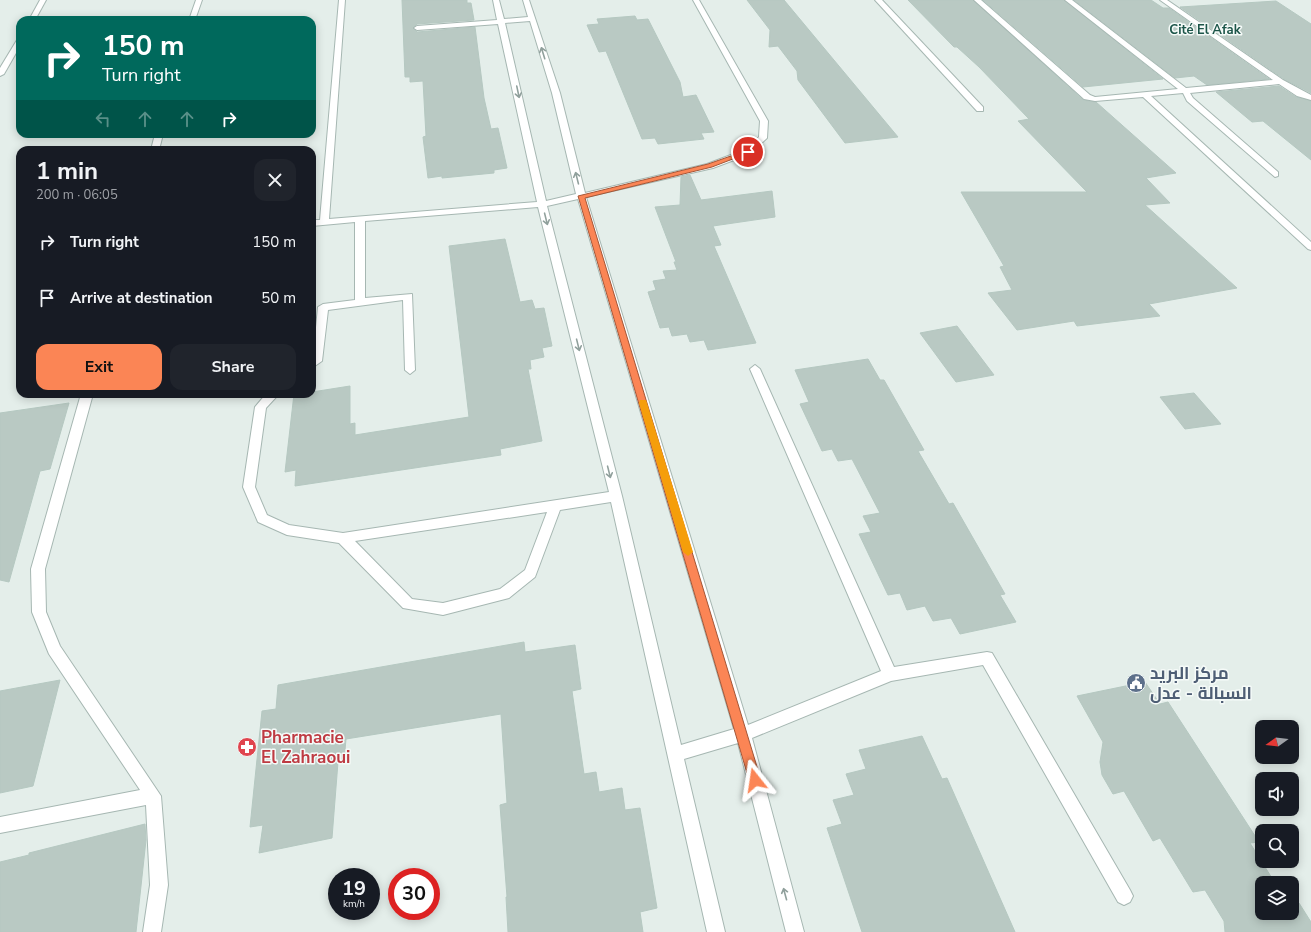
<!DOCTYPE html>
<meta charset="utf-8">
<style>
body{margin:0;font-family:"Nunito Sans",Cairo,sans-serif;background:#20242c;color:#f1f3f6;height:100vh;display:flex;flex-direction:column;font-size:15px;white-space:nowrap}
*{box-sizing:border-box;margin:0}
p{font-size:13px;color:#9ea1a6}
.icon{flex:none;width:22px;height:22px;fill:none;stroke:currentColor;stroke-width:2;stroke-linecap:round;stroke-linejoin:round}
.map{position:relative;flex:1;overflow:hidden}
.details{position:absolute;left:16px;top:146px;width:300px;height:252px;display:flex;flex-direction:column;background:#171b24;border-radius:12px;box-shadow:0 2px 10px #0003}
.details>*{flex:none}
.banner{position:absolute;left:16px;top:16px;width:300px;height:122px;border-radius:12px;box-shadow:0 2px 10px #0003;background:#00695c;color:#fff;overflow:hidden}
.needle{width:26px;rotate:255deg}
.buttons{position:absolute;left:1255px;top:720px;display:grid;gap:8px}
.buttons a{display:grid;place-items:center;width:44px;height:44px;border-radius:8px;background:#171b24;box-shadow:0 2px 10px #0003;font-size:20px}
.speed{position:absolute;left:328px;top:868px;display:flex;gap:8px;font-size:20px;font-weight:700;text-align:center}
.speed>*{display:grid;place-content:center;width:52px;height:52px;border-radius:50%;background:#171b24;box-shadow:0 2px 10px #0003;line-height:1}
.speed small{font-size:10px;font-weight:400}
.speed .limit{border:6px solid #d22;background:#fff;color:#111}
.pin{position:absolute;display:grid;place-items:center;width:34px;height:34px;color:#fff;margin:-17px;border:2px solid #fff;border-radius:50%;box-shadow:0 1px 4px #0007}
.me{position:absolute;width:44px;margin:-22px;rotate:345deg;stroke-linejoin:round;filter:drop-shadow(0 0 3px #0008)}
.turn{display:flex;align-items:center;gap:14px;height:84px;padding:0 20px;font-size:18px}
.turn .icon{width:52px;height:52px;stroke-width:2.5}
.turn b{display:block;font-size:28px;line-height:34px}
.lanes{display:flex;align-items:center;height:38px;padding:0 20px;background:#0003;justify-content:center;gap:20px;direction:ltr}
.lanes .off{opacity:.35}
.round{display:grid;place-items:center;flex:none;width:42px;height:42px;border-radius:12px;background:#20242c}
.overview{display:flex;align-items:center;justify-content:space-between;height:68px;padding:0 20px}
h1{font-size:24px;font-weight:700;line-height:30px}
.action{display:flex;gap:8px;margin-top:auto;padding:8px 20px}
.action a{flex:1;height:46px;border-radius:12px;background:#fb8555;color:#111;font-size:16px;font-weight:700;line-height:46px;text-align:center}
.action a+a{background:#20242c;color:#f1f3f6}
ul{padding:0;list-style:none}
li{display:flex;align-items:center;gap:12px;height:56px;padding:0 20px}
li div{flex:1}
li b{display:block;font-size:15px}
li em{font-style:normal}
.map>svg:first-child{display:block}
</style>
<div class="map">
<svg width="1311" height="932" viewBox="0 0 1311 932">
<rect width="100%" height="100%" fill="#e4eeea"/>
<g fill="#b9c9c3" stroke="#b5c8c1">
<polygon points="402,0 467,0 467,3 471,3 474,20 417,24 413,28 417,32 475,27 484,98 491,129 498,128 507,168 494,170 494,173 442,178 442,176 428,178 423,137 426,136 423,81 410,82 410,77 405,77"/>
<polygon points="747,0 784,0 898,137 845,143 798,80 797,71 778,46 769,47 770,30"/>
<polygon points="908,0 973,0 1083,100 1096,102 1176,173 1146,178 1170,203 1145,205 1237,288 1149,304 1160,316 1077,326 1074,321 1017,330 988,293 1012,290 1000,267 1004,266 961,192 1087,192 1018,121 1029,119 979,67 957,47 954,47"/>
<polygon points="983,0 1064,0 1163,79 1083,87"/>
<polygon points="1074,0 1151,0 1163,8 1169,8 1269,79 1207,85 1194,76 1175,78"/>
<polygon points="1276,1 1311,24 1311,93 1284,79 1180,7"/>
<polygon points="635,16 637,20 648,19 680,82 683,97 696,95 714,132 701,133 704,139 658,144 655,138 642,139 606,51 599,52 587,25 599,24 597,19"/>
<polygon points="1279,86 1296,97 1311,101 1311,160 1263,121 1252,122 1216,92"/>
<polygon points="690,175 701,200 772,191 775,217 713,226 721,245 714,246 756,343 708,350 704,340 690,342 687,334 672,336 669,327 660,328 648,292 656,290 653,281 666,279 663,271 677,270 674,262 676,262 655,207 680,205 681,177"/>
<polygon points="505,239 520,302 532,300 535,309 544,308 552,346 542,348 544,357 530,360 531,369 528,369 542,441 500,449 501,455 295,486 296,470 285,472 294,394 312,394 312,392 350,386 350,424 355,423 355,435 469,417 449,246"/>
<polygon points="957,326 994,375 956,382 920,333"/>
<polygon points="868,359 880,380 884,380 924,450 918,451 949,504 953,503 1005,594 1000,595 1016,622 960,634 951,618 933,621 925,606 907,610 900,593 888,595 859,534 871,532 863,516 880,513 852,459 838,461 832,449 822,451 800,404 809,402 795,370"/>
<polygon points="1194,393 1221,424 1185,429 1160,397"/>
<polygon points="69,403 50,469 40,471 9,582 0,580 0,413"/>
<polygon points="524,642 525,652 575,645 581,689 572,691 584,774 596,772 599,792 622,788 625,810 640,808 657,908 640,912 643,932 508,932 506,897 507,897 500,805 507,803 501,714 346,739 344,761 338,762 332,838 259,853 263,825 250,827 262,711 276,709 278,685"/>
<polygon points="60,680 33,786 0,793 0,691"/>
<polygon points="1145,682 1160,704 1168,702 1259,842 1250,843 1275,883 1262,883 1262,913 1292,913 1292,904 1299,903 1311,922 1311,932 1225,932 1224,921 1205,890 1193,892 1160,838 1153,841 1124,791 1113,794 1102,775 1100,762 1103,742 1077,696"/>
<polygon points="922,736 942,779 947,778 1015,932 862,932 827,828 842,824 833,800 854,795 846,774 866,769 859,750"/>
<polygon points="145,824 146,840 136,932 0,932 0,862 29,855 29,853"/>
</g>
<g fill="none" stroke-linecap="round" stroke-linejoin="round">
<g stroke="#a6b7b2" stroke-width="2">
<g id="minor">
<polygon points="40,0 46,0 35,20 29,20"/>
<polygon points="196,0 202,0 195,20 189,20"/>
<path d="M 339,0 L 345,0 L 329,219 L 537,202 L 498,24 L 417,30 L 414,28 L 417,26 L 497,20 L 493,0 L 499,0 L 504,19 L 528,17 L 523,0 L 529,0 L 560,93 L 585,193 L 707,164 L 744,150 L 759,137 L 760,121 L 693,0 L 699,0 L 768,121 L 767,138 L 750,154 L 713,168 L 586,197 L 748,725 L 881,671 L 750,369 L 755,365 L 760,369 L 894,667 L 987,652 L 992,653 L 1130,890 L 1133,896 L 1130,902 L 1124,905 L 1118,902 L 983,665 L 891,681 L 752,738 L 804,932 L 786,932 L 738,743 L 684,759 L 725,932 L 707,932 L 611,502 L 560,510 L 535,577 L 509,598 L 443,615 L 403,608 L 339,543 L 287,535 L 258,522 L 243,487 L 255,407 L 266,394 L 279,394 L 266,408 L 255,487 L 267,515 L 289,525 L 343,533 L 609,492 L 538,207 L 365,221 L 365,298 L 412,294 L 415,370 L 410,374 L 405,370 L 403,300 L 328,310 L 322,361 L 312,368 L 318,307 L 323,304 L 355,300 L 355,222 L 312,226 L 312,220 L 320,220 ZM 530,21 L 552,93 L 576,194 L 546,201 L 505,23 ZM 578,199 L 734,729 L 681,745 L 622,496 L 547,206 ZM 547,512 L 525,570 L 500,589 L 443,603 L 412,599 L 355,541 Z"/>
<polygon points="875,0 882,0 983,107 983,111 977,111"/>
<polygon points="974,0 981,0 1090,95 1095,97 1178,89 1065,0 1072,0 1186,88 1273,80 1160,0 1167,0 1283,80 1311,95 1311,100 1297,96 1279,84 1190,93 1193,98 1278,172 1278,176 1275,177 1187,101 1183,93 1151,96 1311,242 1311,250 1308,249 1143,97 1095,101 1084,99"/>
<polygon points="20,38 20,46 4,74 0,76 0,68 17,40"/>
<polygon points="155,134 163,134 159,150 151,150"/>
<polygon points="81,394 93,394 45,569 46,612 60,646 161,796 168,885 161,932 143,932 150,885 146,805 0,833 0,817 140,790 49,654 32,612 31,569"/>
</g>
</g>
<use href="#minor" fill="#fff" fill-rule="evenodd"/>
</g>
<defs><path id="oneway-shaft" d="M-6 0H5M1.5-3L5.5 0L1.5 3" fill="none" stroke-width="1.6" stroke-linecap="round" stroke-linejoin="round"/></defs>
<g stroke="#90a09c">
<use href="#oneway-shaft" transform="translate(543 53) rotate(-107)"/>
<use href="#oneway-shaft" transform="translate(518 92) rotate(78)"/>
<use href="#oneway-shaft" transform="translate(577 178) rotate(-104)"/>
<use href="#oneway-shaft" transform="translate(546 219) rotate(76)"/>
<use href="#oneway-shaft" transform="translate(578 345) rotate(76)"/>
<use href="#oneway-shaft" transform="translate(609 472) rotate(76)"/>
<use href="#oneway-shaft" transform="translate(785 894) rotate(-105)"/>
</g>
<polygon fill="#fb8555" stroke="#a35637" points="745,151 751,152 712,167 585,198 761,780 759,784 755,786 751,784 749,780 578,196 708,164"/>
<polygon fill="#f59e0b" points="640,400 646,400 647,403 693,552 688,556 683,552 639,403"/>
<defs>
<g id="civic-disc" transform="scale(1)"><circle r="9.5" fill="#5c6f8a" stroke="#f5faf8"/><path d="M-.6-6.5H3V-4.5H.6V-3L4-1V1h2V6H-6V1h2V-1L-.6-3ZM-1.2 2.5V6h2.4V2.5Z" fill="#fff"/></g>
<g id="pharmacy-disc" transform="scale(1)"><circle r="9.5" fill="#e0444e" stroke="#f5faf8"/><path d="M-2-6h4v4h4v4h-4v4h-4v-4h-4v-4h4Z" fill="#fff"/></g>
</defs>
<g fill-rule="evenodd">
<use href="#civic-disc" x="1136" y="683"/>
<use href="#pharmacy-disc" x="247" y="747"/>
</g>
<g text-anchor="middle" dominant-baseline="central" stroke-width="3" stroke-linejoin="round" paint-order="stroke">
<g font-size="13" font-weight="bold" fill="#1c5549" stroke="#f5faf8">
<text x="1205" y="30">Cité El Afak</text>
</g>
<g font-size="17" font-weight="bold" fill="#4e5e75" stroke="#f5faf8" text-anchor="start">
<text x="1150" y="673">مركز البريد<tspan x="1150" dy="20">السبالة - عدل</tspan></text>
</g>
<g font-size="17" font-weight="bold" fill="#be3a42" stroke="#f5faf8" text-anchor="start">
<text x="261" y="737">Pharmacie<tspan x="261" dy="20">El Zahraoui</tspan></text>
</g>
</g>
</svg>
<div class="buttons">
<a><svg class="needle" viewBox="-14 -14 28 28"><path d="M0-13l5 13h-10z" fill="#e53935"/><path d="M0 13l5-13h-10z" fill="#9ea1a6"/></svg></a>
<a><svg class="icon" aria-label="sound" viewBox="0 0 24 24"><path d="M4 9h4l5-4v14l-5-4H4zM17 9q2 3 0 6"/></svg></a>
<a><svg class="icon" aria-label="search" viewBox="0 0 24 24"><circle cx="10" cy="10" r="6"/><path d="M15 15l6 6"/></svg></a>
<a><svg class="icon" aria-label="layers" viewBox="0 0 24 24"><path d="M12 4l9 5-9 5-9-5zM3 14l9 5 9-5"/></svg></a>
</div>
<div class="speed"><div>19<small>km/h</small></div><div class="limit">30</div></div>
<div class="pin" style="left:748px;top:152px;background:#d93025"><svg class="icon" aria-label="arrive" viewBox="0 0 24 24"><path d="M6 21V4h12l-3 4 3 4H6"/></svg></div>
<svg class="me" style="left:755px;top:780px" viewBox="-20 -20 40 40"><path d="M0-17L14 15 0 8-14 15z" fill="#fb8555" stroke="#fff" stroke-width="4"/></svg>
<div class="banner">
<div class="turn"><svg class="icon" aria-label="right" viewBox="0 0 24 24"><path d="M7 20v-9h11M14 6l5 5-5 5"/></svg><div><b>150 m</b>Turn right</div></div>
<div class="lanes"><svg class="icon off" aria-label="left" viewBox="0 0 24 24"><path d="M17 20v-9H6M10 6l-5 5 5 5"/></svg><svg class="icon off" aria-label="ahead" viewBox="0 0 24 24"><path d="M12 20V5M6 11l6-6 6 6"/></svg><svg class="icon off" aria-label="ahead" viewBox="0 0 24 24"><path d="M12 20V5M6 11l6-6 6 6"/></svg><svg class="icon" aria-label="right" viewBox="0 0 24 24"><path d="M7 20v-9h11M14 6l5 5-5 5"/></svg></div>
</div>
<section class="details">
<div class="overview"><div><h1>1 min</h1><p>200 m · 06:05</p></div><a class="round"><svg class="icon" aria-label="close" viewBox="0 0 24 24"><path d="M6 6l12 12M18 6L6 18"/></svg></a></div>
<ul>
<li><svg class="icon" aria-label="right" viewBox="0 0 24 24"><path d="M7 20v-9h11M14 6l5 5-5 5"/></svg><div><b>Turn right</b></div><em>150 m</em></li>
<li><svg class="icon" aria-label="arrive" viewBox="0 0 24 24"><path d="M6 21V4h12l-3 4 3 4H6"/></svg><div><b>Arrive at destination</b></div><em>50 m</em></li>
</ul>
<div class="action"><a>Exit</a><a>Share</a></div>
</section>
</div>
